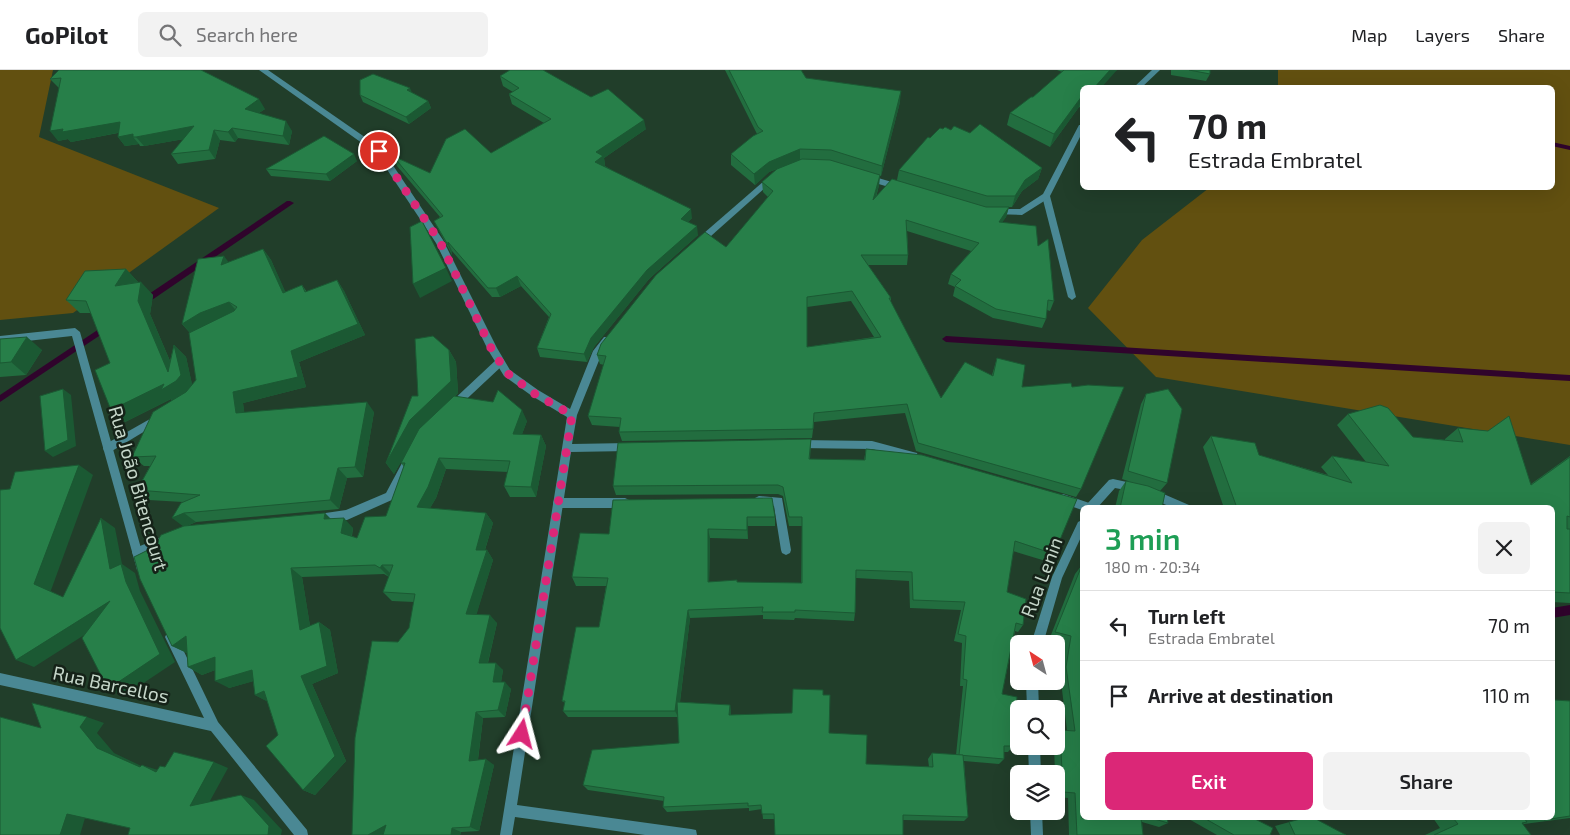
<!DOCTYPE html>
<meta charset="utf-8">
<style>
body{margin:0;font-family:"Exo 2",sans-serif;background:#f2f2f2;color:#202124;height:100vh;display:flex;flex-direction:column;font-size:19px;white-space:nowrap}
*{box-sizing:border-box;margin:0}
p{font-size:16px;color:#757577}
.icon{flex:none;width:28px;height:28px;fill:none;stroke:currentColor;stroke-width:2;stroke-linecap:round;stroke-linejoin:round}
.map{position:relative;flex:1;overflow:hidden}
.details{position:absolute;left:1080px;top:435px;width:475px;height:315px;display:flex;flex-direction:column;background:#fff;border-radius:8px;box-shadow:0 5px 20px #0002}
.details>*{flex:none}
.guide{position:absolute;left:1080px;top:15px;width:475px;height:105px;border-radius:8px;box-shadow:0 5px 20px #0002;background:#fff;color:#202124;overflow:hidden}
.needle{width:32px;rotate:324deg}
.controls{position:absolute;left:1010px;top:565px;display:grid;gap:10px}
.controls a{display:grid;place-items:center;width:55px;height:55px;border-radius:8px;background:#fff;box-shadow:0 5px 20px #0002;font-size:25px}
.pin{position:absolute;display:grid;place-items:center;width:42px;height:42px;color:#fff;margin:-21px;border:2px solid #fff;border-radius:50%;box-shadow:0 1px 5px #0007}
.me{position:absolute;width:55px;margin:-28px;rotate:9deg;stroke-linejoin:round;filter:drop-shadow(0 0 4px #0008)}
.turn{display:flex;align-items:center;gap:18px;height:105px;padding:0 25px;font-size:22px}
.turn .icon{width:65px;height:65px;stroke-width:2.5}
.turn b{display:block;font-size:35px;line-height:42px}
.round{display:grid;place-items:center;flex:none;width:52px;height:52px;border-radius:8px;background:#f2f2f2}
.headline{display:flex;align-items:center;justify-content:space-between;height:85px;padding:0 25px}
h1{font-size:30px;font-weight:600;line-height:38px;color:#1e9e55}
.primary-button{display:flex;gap:10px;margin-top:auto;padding:10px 25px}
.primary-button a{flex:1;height:58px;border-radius:8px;background:#db2777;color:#fff;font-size:20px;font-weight:600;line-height:58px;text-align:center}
.primary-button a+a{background:#f2f2f2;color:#202124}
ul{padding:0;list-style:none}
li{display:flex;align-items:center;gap:15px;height:70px;padding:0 25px;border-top:1px solid #e0e0e0}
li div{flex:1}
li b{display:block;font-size:19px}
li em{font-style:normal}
header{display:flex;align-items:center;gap:30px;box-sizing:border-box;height:70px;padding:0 25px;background:#fff;border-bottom:1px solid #e0e0e0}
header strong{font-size:24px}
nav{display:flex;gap:28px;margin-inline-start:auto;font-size:18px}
.search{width:350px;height:45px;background:#f2f2f2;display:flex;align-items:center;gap:12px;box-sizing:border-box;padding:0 18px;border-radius:8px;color:#757577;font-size:19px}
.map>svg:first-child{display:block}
</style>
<header>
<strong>GoPilot</strong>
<div class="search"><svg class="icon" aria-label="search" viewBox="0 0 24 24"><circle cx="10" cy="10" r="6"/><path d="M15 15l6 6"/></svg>Search here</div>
<nav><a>Map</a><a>Layers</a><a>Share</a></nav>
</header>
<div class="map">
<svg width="1570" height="765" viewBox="0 0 1570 765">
<rect width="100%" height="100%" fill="#213e2a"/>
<g fill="#625010">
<polygon points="0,0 53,0 39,67 219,138 73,243 0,250"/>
<polygon points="1278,0 1570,0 1570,375 1156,307 1088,238 1142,170 1209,118 1552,118 1552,18 1278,17"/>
</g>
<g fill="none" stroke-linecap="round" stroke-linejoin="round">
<g fill="#30042c" fill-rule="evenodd">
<polygon points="1552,72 1570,76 1570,80 1552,76"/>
<polygon points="287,131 290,131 294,133 146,234 140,234 139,232 140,230"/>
<polygon points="108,253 112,256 111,258 0,332 0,325"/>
<polygon points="946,266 1570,305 1570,311 946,272 942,269"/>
<polygon points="1570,535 1570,545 1552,548 1552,538"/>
</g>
<g fill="#4a8894" fill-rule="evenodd">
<polygon points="1046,123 1050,126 1076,227 1072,230 1068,227 1042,126"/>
<polygon points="500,288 505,292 503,295 456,339 450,339 448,336 450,333 497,289"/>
<polygon points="157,345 160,346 162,349 160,352 112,381 104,381 103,378 104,375"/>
<polygon points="406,392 410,393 411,396 394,429 347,450 316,453 312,451 311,448 312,445 346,440 386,423 402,393"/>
<polygon points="1113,409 1136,414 1140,415 1141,418 1140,421 1136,422 1115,418 1097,438 1086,438 1087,434 1109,410"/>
<polygon points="1152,419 1189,435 1190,438 1173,438 1148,427 1147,424 1148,421"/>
<polygon points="759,426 782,428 791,480 790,483 786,485 782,483 781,480 774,436 755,434 754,431 755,428"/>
<polygon points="558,428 625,428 629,430 630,433 629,436 625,438 558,438 554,436 553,433 554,430"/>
<polygon points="166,465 170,467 171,470 170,473 137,487 133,485 132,482 133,479"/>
</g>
<g fill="#4a8894" fill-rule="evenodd">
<polygon points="259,0 268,0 382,79 443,170 497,278 510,300 538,320 570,339 593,281 604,267 610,267 612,270 602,283 577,345 572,374 629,373 633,374 634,377 633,380 629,381 571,382 517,735 691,759 696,760 697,765 645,765 515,747 512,765 500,765 567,347 532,326 504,306 488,280 436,173 376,83"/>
<polygon points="1152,0 1160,0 1141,18 1133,18"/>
<polygon points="1079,55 1082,55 1082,63 1049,128 1022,145 992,144 992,140 995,139 1020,139 1043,124"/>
<polygon points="772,104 775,105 775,109 702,174 696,174 696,170"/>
<polygon points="868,105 902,115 903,117 899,120 865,110 865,106"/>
<polygon points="75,258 80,262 146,496 145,500 141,501 137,500 136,496 72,266 0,274 0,266"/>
<polygon points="799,370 872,371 913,382 917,383 918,386 917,389 913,390 872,379 799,378 795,377 794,374 795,371"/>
<polygon points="1063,424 1095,435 1096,438 1082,438 1082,440 1059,432 1058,429 1059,426"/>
<polygon points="1082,450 1082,465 1062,508 1043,574 1031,574 1052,507 1078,452"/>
<polygon points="171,562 175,563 218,652 307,760 308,765 294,765 211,661 0,615 0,603 204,648 165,567 167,563"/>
<polygon points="1026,611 1038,611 1039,639 1027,639"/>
<polygon points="1028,676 1040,676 1041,704 1029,704"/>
<polygon points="1030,741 1042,741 1043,765 1031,765"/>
</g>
</g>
<g fill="#226d3f" fill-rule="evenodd">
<polygon points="59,0 265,39 259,43 292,61 289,75 238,68 235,72 220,70 215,89 178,94 171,84 184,69 144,76 140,76 139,74 125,76 118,67 118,63 71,72 68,69 58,71 59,18 50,9"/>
<path d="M 725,0 L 801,0 L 806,8 L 900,32 L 881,106 L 880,106 L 879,115 L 876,128 L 897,110 L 899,100 L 930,68 L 1042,98 L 1038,109 L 1022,121 L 1012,137 L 1009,137 L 1006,147 L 1002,152 L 1038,176 L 1054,231 L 1050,241 L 1047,240 L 1046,249 L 1042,258 L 993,248 L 953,226 L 955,217 L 948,214 L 951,204 L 971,181 L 907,161 L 908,185 L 907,195 L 868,195 L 891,228 L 891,232 L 941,328 L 992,305 L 997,288 L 1022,317 L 1081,419 L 1076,427 L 916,381 L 905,343 L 814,352 L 812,368 L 622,371 L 619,362 L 620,357 L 592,355 L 588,346 L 604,295 L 600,294 L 597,285 L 726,177 L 768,127 L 763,122 L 762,112 L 777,99 L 769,102 L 755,115 L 731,95 L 731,84 L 757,64 ZM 851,231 L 874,267 L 807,277 L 807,237 Z"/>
<polygon points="1057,0 1117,0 1082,18 1082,38 1079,37 1050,77 1007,55 1010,43 1033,27 1062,2"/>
<polygon points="1171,0 1210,0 1210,4 1206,11 1171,5"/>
<polygon points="500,6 646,59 604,88 605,96 692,148 688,152 698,165 649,209 594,277 587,292 540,287 537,278 549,247 521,216 500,227 492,227 452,181 452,185 434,151 440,147 397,96 393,86 430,103 491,83 544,53 512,34 509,24 513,22 503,16"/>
<polygon points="413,23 428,31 431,38 409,54 363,32 360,25"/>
<polygon points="357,91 330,111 271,106 266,99"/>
<polygon points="263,179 271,190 285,222 302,215 307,222 337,210 344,221 365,265 299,292 306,317 243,333 244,343 374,342 363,407 347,408 339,439 196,452 187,456 331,449 353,458 352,466 357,468 386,446 404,397 401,393 418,362 394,404 386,393 418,326 449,280 456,292 458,323 455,326 527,351 522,364 541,365 546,376 536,427 510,427 504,416 508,402 446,399 436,428 430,438 486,443 493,453 485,480 487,480 493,490 476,545 497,553 488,593 503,600 501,612 511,619 505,647 483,648 478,690 494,695 479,761 461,762 460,765 352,765 398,572 409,558 414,532 392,531 383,522 389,507 384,504 302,507 310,556 319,552 330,560 338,603 312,614 346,691 315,725 303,720 278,665 267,631 255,625 253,611 229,618 215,600 202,605 188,597 187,583 172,576 154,477 183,456 183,432 149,430 137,420 150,396 144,396 132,387 172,331 171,329 125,352 110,293 91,243 80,243 66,230 126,199 138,212 153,225 150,244 170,291 174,275 186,287 192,315 196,310 190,263 182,254 229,192"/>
<polygon points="0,269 42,280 26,305 0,307"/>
<polygon points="1146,324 1167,413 1160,421 1162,438 1115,438 1119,421 1126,411 1128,411 1122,409 1141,334"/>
<polygon points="1348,344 1413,367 1445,370 1445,369 1458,358 1531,414 1570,386 1570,533 1552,532 1552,438 1224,438 1203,377 1211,366 1259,385 1328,405 1321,397 1332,386 1366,392 1337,355"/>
<path d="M 811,369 L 810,389 L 864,390 L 866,379 L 1054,484 L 1049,492 L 1013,481 L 1007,522 L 1023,555 L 1018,562 L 1015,561 L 1002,624 L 1013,676 L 1008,682 L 1004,682 L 1004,689 L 999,694 L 964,691 L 968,747 L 964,751 L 903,750 L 763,749 L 762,739 L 749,741 L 749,738 L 667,742 L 663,737 L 664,731 L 588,720 L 583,715 L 679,673 L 678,647 L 568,647 L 563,641 L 565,633 L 562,631 L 599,557 L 606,516 L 576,516 L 572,507 L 609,464 L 613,430 L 775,447 L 775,456 L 748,456 L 748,469 L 710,468 L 709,512 L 801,513 L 802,456 L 789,456 L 783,426 L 778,424 L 616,425 L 613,416 ZM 856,508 L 909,511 L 910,538 L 961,540 L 954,571 L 962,573 L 960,616 L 963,616 L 956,685 L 932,683 L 928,689 L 929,697 L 866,694 L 829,663 L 823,625 L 792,643 L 731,645 L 730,635 L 680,632 L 690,548 L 763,545 L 763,549 L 794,550 L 795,548 L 854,551 L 855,543 Z"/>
<polygon points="1082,495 1082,748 1167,748 1168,753 1159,757 1142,752 1143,765 1069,765 1068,728 1056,727 1056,704 1055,704 1054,676 1056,676 1056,664 1060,660 1067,660 1060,604 1064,574 1049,570 1075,504"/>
<polygon points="1555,630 1570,631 1570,748 1524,754 1522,753 1531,765 1425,765 1440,758 1433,748 1552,748"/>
<polygon points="1187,748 1253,748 1270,765 1217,765"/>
<polygon points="1304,748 1346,765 1280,765 1275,756"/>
</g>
<g fill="#1b5933">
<polygon points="1110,0 1117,0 1101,18 1094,18"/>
<polygon points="410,18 413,25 407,20"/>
<polygon points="901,21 900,32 881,106 882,96"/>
<polygon points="1082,26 1079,37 1050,77 1054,64"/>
<polygon points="259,29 265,39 251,48 245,39"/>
<polygon points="428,31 431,38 409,54 406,47"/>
<polygon points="644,50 646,59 604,88 605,96 598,102 595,92 596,82"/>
<polygon points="286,51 292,61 289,75 283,66"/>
<polygon points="120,52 127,61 71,72 68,69 58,71 50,61"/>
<polygon points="194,56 201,66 144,76 136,67"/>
<polygon points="232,58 238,68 235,72 228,62"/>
<polygon points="214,60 220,70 215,89 209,80"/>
<polygon points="133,64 133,67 139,74 125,76 118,67"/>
<polygon points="800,79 800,90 769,102 755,115 754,104 769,92"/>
<polygon points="354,84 357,91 330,111 326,104"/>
<polygon points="1042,98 1038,109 1022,121 1012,137 1015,126 1025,110"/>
<polygon points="880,105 879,115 872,140 873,130"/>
<polygon points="1009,137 1006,147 996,162 999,152"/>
<polygon points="691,139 692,148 682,159 681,149"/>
<polygon points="697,156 698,165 649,209 594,277 587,292 584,284 591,268 647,200"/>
<polygon points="448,172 452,181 452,185 448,175"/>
<polygon points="263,179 271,190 291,234 283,223"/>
<polygon points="224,186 233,198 221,195"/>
<polygon points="446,198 452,211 420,228 413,214"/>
<polygon points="126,199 138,212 115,216"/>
<polygon points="517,206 521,216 500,227 496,218"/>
<polygon points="337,210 344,221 365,265 299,292 306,317 243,333 246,353 236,343 233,322 291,281"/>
<polygon points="141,212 153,225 150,244 178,310 174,275 186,287 193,318 174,332 171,329 125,352 111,340 168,302 138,231"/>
<polygon points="229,232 238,243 192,265 182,254 200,243"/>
<polygon points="27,267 42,280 26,305 11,292"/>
<polygon points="449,280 456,292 458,323 418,362 394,404 386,393"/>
<polygon points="63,319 71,325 76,376 53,387 45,381"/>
<polygon points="367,332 374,342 363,407 355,397"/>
<polygon points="522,340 527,351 518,375 513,364"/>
<polygon points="541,365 546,376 536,427 531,417"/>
<polygon points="439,388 446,399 436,428 425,447 417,437"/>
<polygon points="79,395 93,405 50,523 34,514"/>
<polygon points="338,398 347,408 339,439 330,430"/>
<polygon points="184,443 196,452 184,457 172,448"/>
<polygon points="325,443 335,453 324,449"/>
<polygon points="486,443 493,453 482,489 476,480"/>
<polygon points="747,447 748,456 748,469 747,460"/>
<polygon points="101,448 115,458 122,494 135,503 140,521 175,592 124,626 108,619 110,499"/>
<polygon points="344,448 353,458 350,473 341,463"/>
<polygon points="708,459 710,468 709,520 708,512"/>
<polygon points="487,480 493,490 474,553 466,544"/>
<polygon points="382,495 391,504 389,507 380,498"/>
<polygon points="291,498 302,507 312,568 300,560"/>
<polygon points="110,531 125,539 34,597 16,590"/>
<polygon points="688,540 690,548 678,647 675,641"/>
<polygon points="490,545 497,553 486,600 479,593"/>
<polygon points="319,552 330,560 338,603 312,614 346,691 315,725 303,720 301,606"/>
<polygon points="186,566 200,574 187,583 172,576"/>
<polygon points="215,587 229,595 202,605 188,597"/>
<polygon points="496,593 503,600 500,619 493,612"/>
<polygon points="252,600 265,608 229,618 215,611"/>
<polygon points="505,612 511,619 505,647 498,640"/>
<polygon points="264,621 268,632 255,625"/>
<polygon points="730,635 731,642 730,651 729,645"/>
<polygon points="476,642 483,648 477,696 469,691"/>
<polygon points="87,647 104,653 97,663 114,683 156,703 140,697 97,678 80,657"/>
<polygon points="486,689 494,695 479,761 470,757"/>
<polygon points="214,692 228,698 205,740 190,736"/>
<polygon points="142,695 158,700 156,702"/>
<polygon points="241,725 254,730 282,760 281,765 268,765"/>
<polygon points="67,744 85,748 80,765 60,765"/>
<polygon points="386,755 386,765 368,765"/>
<polygon points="452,758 461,762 460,765 451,765"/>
</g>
<g fill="#277f49" stroke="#1b5933" fill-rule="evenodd">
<polygon points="59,0 201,0 259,29 245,39 286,51 283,66 232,58 228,62 214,60 209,80 171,84 194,56 136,67 133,67 133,64 118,67 120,52 62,62 63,59 50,61 61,8 50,9"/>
<polygon points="510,0 543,0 591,27 608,19 644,50 596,82 603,86 595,92 691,139 681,149 697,156 647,200 591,268 584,284 537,278 551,244 517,206 496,218 488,218 448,172 448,175 434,151 443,146 393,86 430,103 446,69 465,59 491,83 551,49 509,24 519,18 500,6"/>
<polygon points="729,0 801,0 806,8 901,21 882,96 831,80 800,79 769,92 754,104 731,84 753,66 763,61 758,57"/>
<polygon points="1064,0 1110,0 1094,18 1082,18 1082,26 1054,64 1010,43 1031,27 1033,27"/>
<polygon points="1189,0 1210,0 1210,4"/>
<polygon points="373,4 410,18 407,20 428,31 406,47 360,25 360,10"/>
<polygon points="980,54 1042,98 1025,110 1015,126 987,126 899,100 928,67 930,68 940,58 943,59 945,57 951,60 954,56 970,63"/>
<polygon points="324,66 354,84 326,104 266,99"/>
<path d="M 802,89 L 830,90 L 880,105 L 873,130 L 892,109 L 986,137 L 1009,137 L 999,152 L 1036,156 L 1038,176 L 1048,169 L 1054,231 L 1048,230 L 1046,249 L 996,239 L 955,216 L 961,210 L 951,204 L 979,173 L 906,150 L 908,185 L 861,185 L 891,228 L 889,228 L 941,328 L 965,292 L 993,306 L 997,288 L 1025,295 L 1022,317 L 1071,313 L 1072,317 L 1088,315 L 1124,317 L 1081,419 L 918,373 L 907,334 L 814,343 L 813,359 L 619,362 L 621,348 L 588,346 L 606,286 L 597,285 L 601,274 L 656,205 L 705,162 L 726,177 L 773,121 L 762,112 L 777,99 ZM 852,221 L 881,267 L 807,277 L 807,227 Z"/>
<polygon points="422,151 446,198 413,214 410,157"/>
<polygon points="263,179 283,223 302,215 305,222 337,210 358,254 291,281 298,307 233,322 236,343 367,332 355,397 338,398 330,430 184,443 172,448 181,433 200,425 137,420 156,386 132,387 153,342 186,322 196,310 189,263 234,241 237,237 229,232 200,243 182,254 198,189 224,186 221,195"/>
<polygon points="126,199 115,216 141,212 138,231 168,302 174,275 181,305 176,311 161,320 164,314 111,340 95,300 110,293 86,231 66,230 85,201"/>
<polygon points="433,266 449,280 451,311 410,350 386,393 412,326 418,326 415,269"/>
<polygon points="27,267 11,292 0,293 0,269"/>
<polygon points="63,319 68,370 45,381 40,326"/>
<polygon points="1168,319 1182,339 1167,413 1128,401 1146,324"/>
<polygon points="498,320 522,340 513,364 541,365 531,417 504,416 510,391 439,388 428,417 417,437 486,443 476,480 487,480 466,544 490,545 479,593 496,593 493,612 505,612 498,640 476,642 469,691 486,689 470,757 452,758 451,765 383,765 386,755 368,765 352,765 355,668 372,571 398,572 409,558 415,524 383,522 393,495 382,495 380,498 375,495 291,498 300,560 319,552 327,596 301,606 335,686 303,720 266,676 278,665 264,621 255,625 252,600 215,611 215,587 188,597 186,566 172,576 140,509 134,487 154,477 161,465 184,456 325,443 324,449 344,448 341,463 357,468 365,447 386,446 405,393 401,393 419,359 454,326 493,332"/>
<polygon points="1380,335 1388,338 1413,367 1463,372 1458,358 1488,361 1509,346 1531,415 1570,387 1570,447 1567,446 1567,459 1570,459 1570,523 1552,522 1552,438 1237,438 1211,366 1255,373 1259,385 1352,413 1332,386 1389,396 1348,344"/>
<polygon points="811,369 809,389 865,390 866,379 922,385 1077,429 1054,484 1015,471 1007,522 1026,529 1023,555 1016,553 1002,624 1017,627 1013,676 1004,676 1004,689 959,685 967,610 963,609 966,566 958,564 965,532 913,530 912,502 856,500 855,543 795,540 795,542 762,542 763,537 688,540 675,641 563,641 565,631 562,631 576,557 599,557 608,508 572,507 580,463 609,464 613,430 772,428 775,447 747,447 747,460 708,459 708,512 737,510 737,512 802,513 802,447 789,447 783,417 778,415 613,416 618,373"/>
<polygon points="79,395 34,514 63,527 101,448 110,499 121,494 126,512 160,584 108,619 82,568 110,531 16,590 0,558 0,420 10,419 15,402"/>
<polygon points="1126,411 1148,416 1165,423 1162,438 1120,438"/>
<polygon points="1082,495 1082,748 1141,748 1143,765 1077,765 1075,723 1063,722 1060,660 1075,661 1066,597 1071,566 1055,562"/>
<polygon points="793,619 823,620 823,625 830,625 829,663 867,665 866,694 933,697 932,683 963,685 968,747 903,745 903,765 775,765 774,744 762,744 761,735 748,736 748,733 663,737 664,727 583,715 592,680 679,673 677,632 730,635 729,645 792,643"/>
<polygon points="1552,627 1555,630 1570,631 1570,746 1544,750 1542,748 1552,748"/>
<polygon points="32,633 87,647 80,657 97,678 140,697 142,695 156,702 160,696 165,697 174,682 214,692 190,736 241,725 269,756 268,765 128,765 130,758 67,744 60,765 0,765 0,647 41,658"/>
<polygon points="1151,748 1167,748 1168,753"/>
<polygon points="1204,748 1253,748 1273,758 1270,765 1234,765"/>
<polygon points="1304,748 1314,748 1346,765 1295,765 1289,752"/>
<polygon points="1453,748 1524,748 1527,752 1522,753 1531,765 1434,765 1458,754"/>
</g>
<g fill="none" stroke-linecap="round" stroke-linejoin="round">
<polyline stroke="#db2777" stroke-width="9" stroke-dasharray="0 16.2" points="379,81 440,172 492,280 507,303 535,324 572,345 522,664"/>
</g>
<g text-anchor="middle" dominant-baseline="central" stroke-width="5" stroke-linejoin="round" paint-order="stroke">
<g font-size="19" fill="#c5d6c9" stroke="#152218">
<text transform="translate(139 418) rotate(74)">Rua João Bitencourt</text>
<text transform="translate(1041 507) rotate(-69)">Rua Lenin</text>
<text transform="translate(111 614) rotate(12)">Rua Barcellos</text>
</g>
</g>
</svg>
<div class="controls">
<a><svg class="needle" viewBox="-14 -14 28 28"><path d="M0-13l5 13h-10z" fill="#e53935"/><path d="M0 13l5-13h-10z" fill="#757577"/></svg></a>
<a><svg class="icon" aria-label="search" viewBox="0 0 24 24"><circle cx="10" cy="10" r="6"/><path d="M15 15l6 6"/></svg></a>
<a><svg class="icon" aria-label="layers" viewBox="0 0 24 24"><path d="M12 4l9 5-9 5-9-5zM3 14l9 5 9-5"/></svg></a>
</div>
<div class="pin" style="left:379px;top:81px;background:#d93025"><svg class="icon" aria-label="arrive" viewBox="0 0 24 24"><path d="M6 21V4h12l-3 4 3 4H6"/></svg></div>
<svg class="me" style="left:522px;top:664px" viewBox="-20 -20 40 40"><path d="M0-17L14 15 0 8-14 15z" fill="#db2777" stroke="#fff" stroke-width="4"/></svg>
<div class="guide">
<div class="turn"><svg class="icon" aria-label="left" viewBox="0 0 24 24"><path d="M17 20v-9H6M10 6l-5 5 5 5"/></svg><div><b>70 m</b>Estrada Embratel</div></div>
</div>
<section class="details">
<div class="headline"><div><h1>3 min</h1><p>180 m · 20:34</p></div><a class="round"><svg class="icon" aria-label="close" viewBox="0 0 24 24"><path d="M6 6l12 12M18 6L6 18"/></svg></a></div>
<ul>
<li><svg class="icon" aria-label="left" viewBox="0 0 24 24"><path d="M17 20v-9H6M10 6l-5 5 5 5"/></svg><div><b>Turn left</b><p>Estrada Embratel</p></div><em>70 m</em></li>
<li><svg class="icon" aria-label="arrive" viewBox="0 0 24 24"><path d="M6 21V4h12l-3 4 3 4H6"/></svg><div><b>Arrive at destination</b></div><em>110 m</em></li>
</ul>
<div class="primary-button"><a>Exit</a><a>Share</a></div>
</section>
</div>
